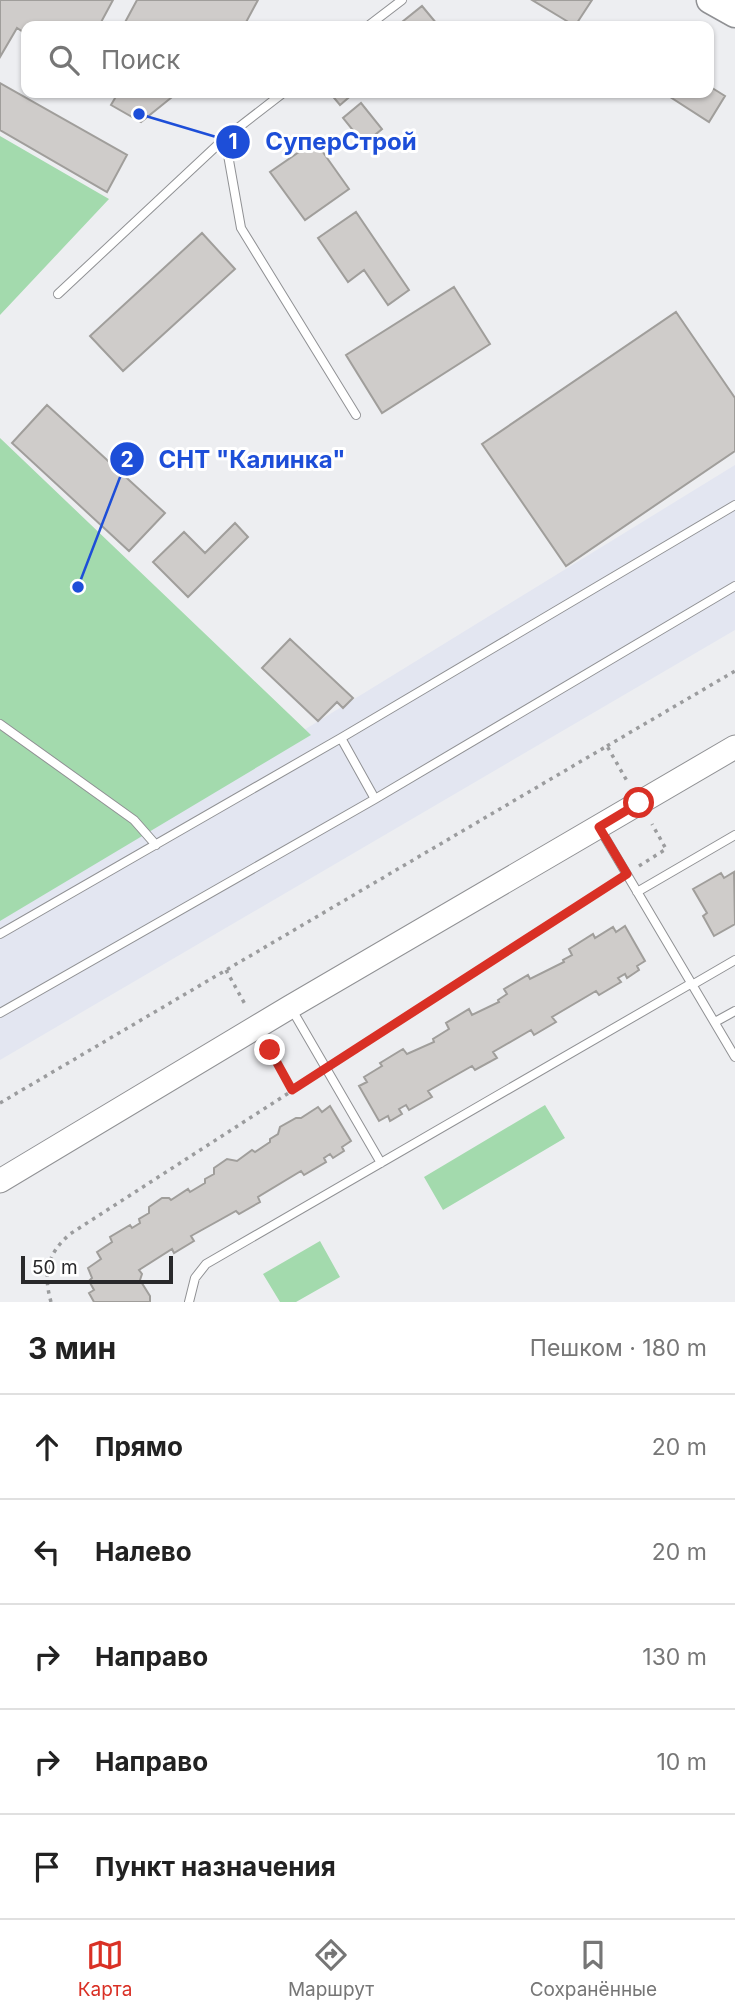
<!DOCTYPE html>
<html lang="ru">
<meta charset="utf-8">
<style>
:root{--surface:#fff;--page:#f6f6f6;--text:#222;--muted:#767676;--line:#e0e0e0;--accent:#d93025}
body{margin:0;font-family:Inter,sans-serif;background:var(--page);color:var(--text)}
.scale{position:absolute;left:21px;bottom:18px;width:152px;box-sizing:border-box;padding-left:7px;border:4px solid #29292b;border-top:0;font-size:19px;line-height:24px;white-space:nowrap;color:#29292b;-webkit-text-stroke:5px #fff;paint-order:stroke}
.stop{position:absolute;width:21px;height:21px;margin:-16px;border:5px solid #d93025;border-radius:50%;background:#fff}
.stop.end{background:#d93025;border-color:#fff;box-shadow:0 2px 7px #0008}
.list{margin:0;padding:0;list-style:none}
h2{display:flex;justify-content:space-between;align-items:center;height:91px;margin:0;padding:0 28px;font-size:30px}
h2 small{font-size:23px;font-weight:400;color:var(--muted)}
.list li{display:grid;grid-template-columns:46px 1fr auto;gap:21px;align-items:center;box-sizing:border-box;height:105px;padding:0 28px;border-top:2px solid var(--line)}
.list b{display:block;font-size:26px;white-space:nowrap}
.list em{font-size:23px;font-style:normal;color:var(--muted)}
.icon{flex:none;width:38px;height:38px;fill:none;stroke:currentColor;stroke-width:2;stroke-linecap:round;stroke-linejoin:round}
.map{position:relative;flex:none;width:735px;height:1302px;overflow:hidden}
.search{position:absolute;background:var(--surface);box-shadow:0 2px 5px #0004;left:21px;right:21px;top:21px;height:77px;display:flex;align-items:center;gap:18px;box-sizing:border-box;padding:0 24px;border-radius:14px;color:var(--muted);font-size:26px}
.sheet{height:616px;background:var(--surface)}
nav{display:flex;justify-content:space-around;align-items:center;box-sizing:border-box;height:98px;border-top:2px solid var(--line);background:var(--surface);font-size:19px;color:var(--muted)}
nav a{display:grid;justify-items:center;gap:4px}
nav .on{color:var(--accent)}
.map>svg:first-child{display:block}
.built{fill:#e3e6f1}
.green{fill:#a3daad}
.building{fill:#cfccca;stroke:#a09e9b;stroke-width:2}
.lines{fill:none;stroke-linecap:round;stroke-linejoin:round}
.lane-casing{stroke:#909194;stroke-width:10}
.secondary-casing{stroke:#909194;stroke-width:25}
.primary-casing{stroke:#909194;stroke-width:29}
.path{stroke:#9b9c9e;stroke-width:3.5;stroke-dasharray:3.5 5;stroke-linecap:butt}
.lane{stroke:#fff;stroke-width:8}
.secondary{stroke:#fff;stroke-width:23}
.primary{stroke:#fff;stroke-width:26}
.route{stroke:#d93025;stroke-width:9}
.leader{fill:none;stroke:#1d4ed8;stroke-width:2.5}
.callout-dot{fill:#1d4ed8;stroke:#fff;stroke-width:2.5}
.mark-label{font-size:21px;text-anchor:middle;font-weight:bold;fill:#fff}
.callout-label{font-size:24px;text-anchor:middle;font-weight:bold;fill:#1d4ed8;stroke:#fff;stroke-width:6;stroke-linejoin:round;paint-order:stroke}
</style>
<div class="map">
<svg width="735" height="1302" viewBox="0 0 735 1302">
<rect width="100%" height="100%" fill="#edeef1"/>
<path class="built" d="M 735,465 L 735,630 L 0,1060 L 0,917 Z"/>
<path class="green" d="M 0,136 L 109,199 L 0,315 Z
M 0,438 L 311,735 L 0,921 Z
M 545,1105 L 565,1138 L 443,1210 L 424,1177 Z
M 320,1241 L 340,1277 L 296,1302 L 280,1302 L 263,1274 Z"/>
<path class="building" d="M 0,0 L 113,0 L 99,26 L 26,26 L 26,34 L 17,28 L 0,57 Z
M 137,0 L 258,0 L 244,26 L 123,26 Z
M 532,0 L 592,0 L 575,26 Z
M 422,6 L 437,24 L 435,26 L 397,26 Z
M 0,83 L 127,155 L 107,192 L 0,130 Z
M 709,86 L 725,96 L 709,122 L 664,93 L 709,93 Z
M 118,93 L 177,93 L 141,122 L 111,105 Z
M 330,93 L 354,93 L 340,105 Z
M 361,103 L 382,129 L 364,144 L 343,118 Z
M 315,141 L 349,189 L 305,220 L 270,172 Z
M 356,212 L 409,290 L 388,305 L 364,270 L 348,282 L 318,238 Z
M 202,233 L 235,269 L 123,371 L 90,336 Z
M 454,287 L 490,344 L 382,413 L 346,355 Z
M 676,312 L 735,398 L 735,451 L 566,566 L 482,444 Z
M 47,405 L 165,513 L 129,551 L 12,443 Z
M 235,523 L 248,537 L 188,597 L 153,562 L 184,532 L 205,553 Z
M 290,639 L 353,698 L 343,708 L 337,702 L 318,721 L 262,668 Z
M 734,872 L 735,924 L 714,936 L 703,916 L 707,913 L 693,889 L 721,873 L 724,878 Z
M 625,926 L 645,961 L 637,966 L 639,970 L 627,978 L 625,974 L 618,978 L 621,982 L 599,995 L 596,991 L 552,1017 L 556,1022 L 534,1035 L 531,1030 L 493,1052 L 497,1058 L 475,1070 L 472,1066 L 428,1091 L 432,1097 L 409,1110 L 406,1105 L 399,1109 L 402,1114 L 390,1121 L 388,1116 L 379,1121 L 359,1086 L 367,1082 L 364,1077 L 382,1066 L 380,1063 L 403,1049 L 407,1054 L 434,1042 L 433,1039 L 449,1029 L 446,1023 L 469,1009 L 472,1015 L 499,1002 L 498,1000 L 507,994 L 504,989 L 528,975 L 530,979 L 564,962 L 563,960 L 572,955 L 569,949 L 593,934 L 595,938 L 613,927 L 616,932 Z
M 330,1106 L 351,1141 L 342,1147 L 344,1151 L 333,1158 L 330,1154 L 324,1158 L 326,1162 L 304,1175 L 301,1171 L 258,1197 L 260,1202 L 239,1214 L 236,1211 L 191,1236 L 194,1241 L 174,1253 L 172,1249 L 139,1270 L 142,1274 L 140,1280 L 150,1296 L 150,1302 L 94,1302 L 89,1293 L 94,1290 L 89,1281 L 92,1278 L 88,1268 L 101,1259 L 97,1252 L 112,1242 L 110,1237 L 130,1225 L 132,1228 L 140,1223 L 139,1219 L 149,1213 L 149,1207 L 162,1198 L 169,1198 L 171,1200 L 188,1189 L 190,1192 L 205,1183 L 205,1179 L 214,1174 L 214,1168 L 227,1159 L 237,1161 L 252,1150 L 255,1152 L 270,1142 L 270,1139 L 278,1134 L 280,1127 L 296,1118 L 301,1118 L 318,1107 L 322,1112 Z"/>
<g class="lines">
<g class="lane-casing">
<path id="lane" d="M 368,26 L 402,0
M 225,138 L 241,228 L 356,415
M 58,294 L 225,138 L 283,93
M 0,724 L 134,820 L 156,845
M 341,738 L 375,799
M 600,829 L 735,1057
M 637,892 L 735,835
M 0,934 L 341,738 L 735,505
M 692,985 L 735,960
M 291,1008 L 381,1163
M 0,1013 L 375,799 L 735,586
M 715,1022 L 735,1011
M 189,1302 L 195,1278 L 206,1264 L 692,983"/>
</g>
<g class="secondary-casing">
<path id="secondary" d="M 0,1181 L 290,1007 L 735,747"/>
</g>
<g class="primary-casing">
<path id="primary" d="M 710,0 L 735,14"/>
</g>
<path class="path" d="M 607,746 L 735,671
M 639,866 L 666,849 L 652,824
M 226,970 L 246,1006
M 270,1050 L 292,1090
M 336,1062 L 615,882
M 0,1103 L 607,746 L 627,781
M 51,1302 C 43,1273 47,1254 70,1234 L 315,1076"/>
<use href="#lane" class="lane"/>
<use href="#secondary" class="secondary"/>
<use href="#primary" class="primary"/>
</g>
<g class="lines">
<path class="route" d="M 270,1050 L 292,1090 L 627,874 L 599,827 L 639,803"/>
</g>
<path class="leader" d="M139 114L233 142M78 587L127 459"/>
<g class="callout-dot">
<circle cx="139" cy="114" r="7"/>
<circle cx="78" cy="587" r="7"/>
<circle cx="233" cy="142" r="18"/>
<circle cx="127" cy="459" r="18"/>
</g>
<g class="mark-label">
<text x="233" y="149">1</text>
<text x="127" y="467">2</text>
</g>
<g class="callout-label">
<text x="341" y="150">СуперСтрой</text>
<text x="252" y="468">СНТ "Калинка"</text>
</g>
</svg>
<div class="scale">50 m</div>
<div class="stop" style="left:639px;top:803px"></div>
<div class="stop end" style="left:270px;top:1050px"></div>
<div class="search"><svg class="icon" aria-label="search" viewBox="0 0 24 24"><circle cx="10" cy="10" r="6"/><path d="M15 15l6 6"/></svg>Поиск</div>
</div>
<section class="sheet">
<h2>3 мин<small>Пешком · 180 m</small></h2>
<ul class="list">
<li><svg class="icon" aria-label="ahead" viewBox="0 0 24 24"><path d="M12 20V5M6 11l6-6 6 6"/></svg><div><b>Прямо</b></div><em>20 m</em></li>
<li><svg class="icon" aria-label="left" viewBox="0 0 24 24"><path d="M17 20v-9H6M10 6l-5 5 5 5"/></svg><div><b>Налево</b></div><em>20 m</em></li>
<li><svg class="icon" aria-label="right" viewBox="0 0 24 24"><path d="M7 20v-9h11M14 6l5 5-5 5"/></svg><div><b>Направо</b></div><em>130 m</em></li>
<li><svg class="icon" aria-label="right" viewBox="0 0 24 24"><path d="M7 20v-9h11M14 6l5 5-5 5"/></svg><div><b>Направо</b></div><em>10 m</em></li>
<li><svg class="icon" aria-label="arrive" viewBox="0 0 24 24"><path d="M6 21V4h12l-3 4 3 4H6"/></svg><div><b>Пункт назначения</b></div></li>
</ul>
</section>
<nav>
<a class="on"><svg class="icon" aria-label="map" viewBox="0 0 24 24"><path d="M3 6l6-2 6 2 6-2v14l-6 2-6-2-6 2zM9 4v14M15 6v14"/></svg>Карта</a>
<a><svg class="icon" aria-label="directions" viewBox="0 0 24 24"><path d="M12 3l9 9-9 9-9-9zM9 14v-3h6M13 9l2 2-2 2"/></svg>Маршрут</a>
<a><svg class="icon" aria-label="saved" viewBox="0 0 24 24"><path d="M7 4h10v16l-5-4-5 4z"/></svg>Сохранённые</a>
</nav>
